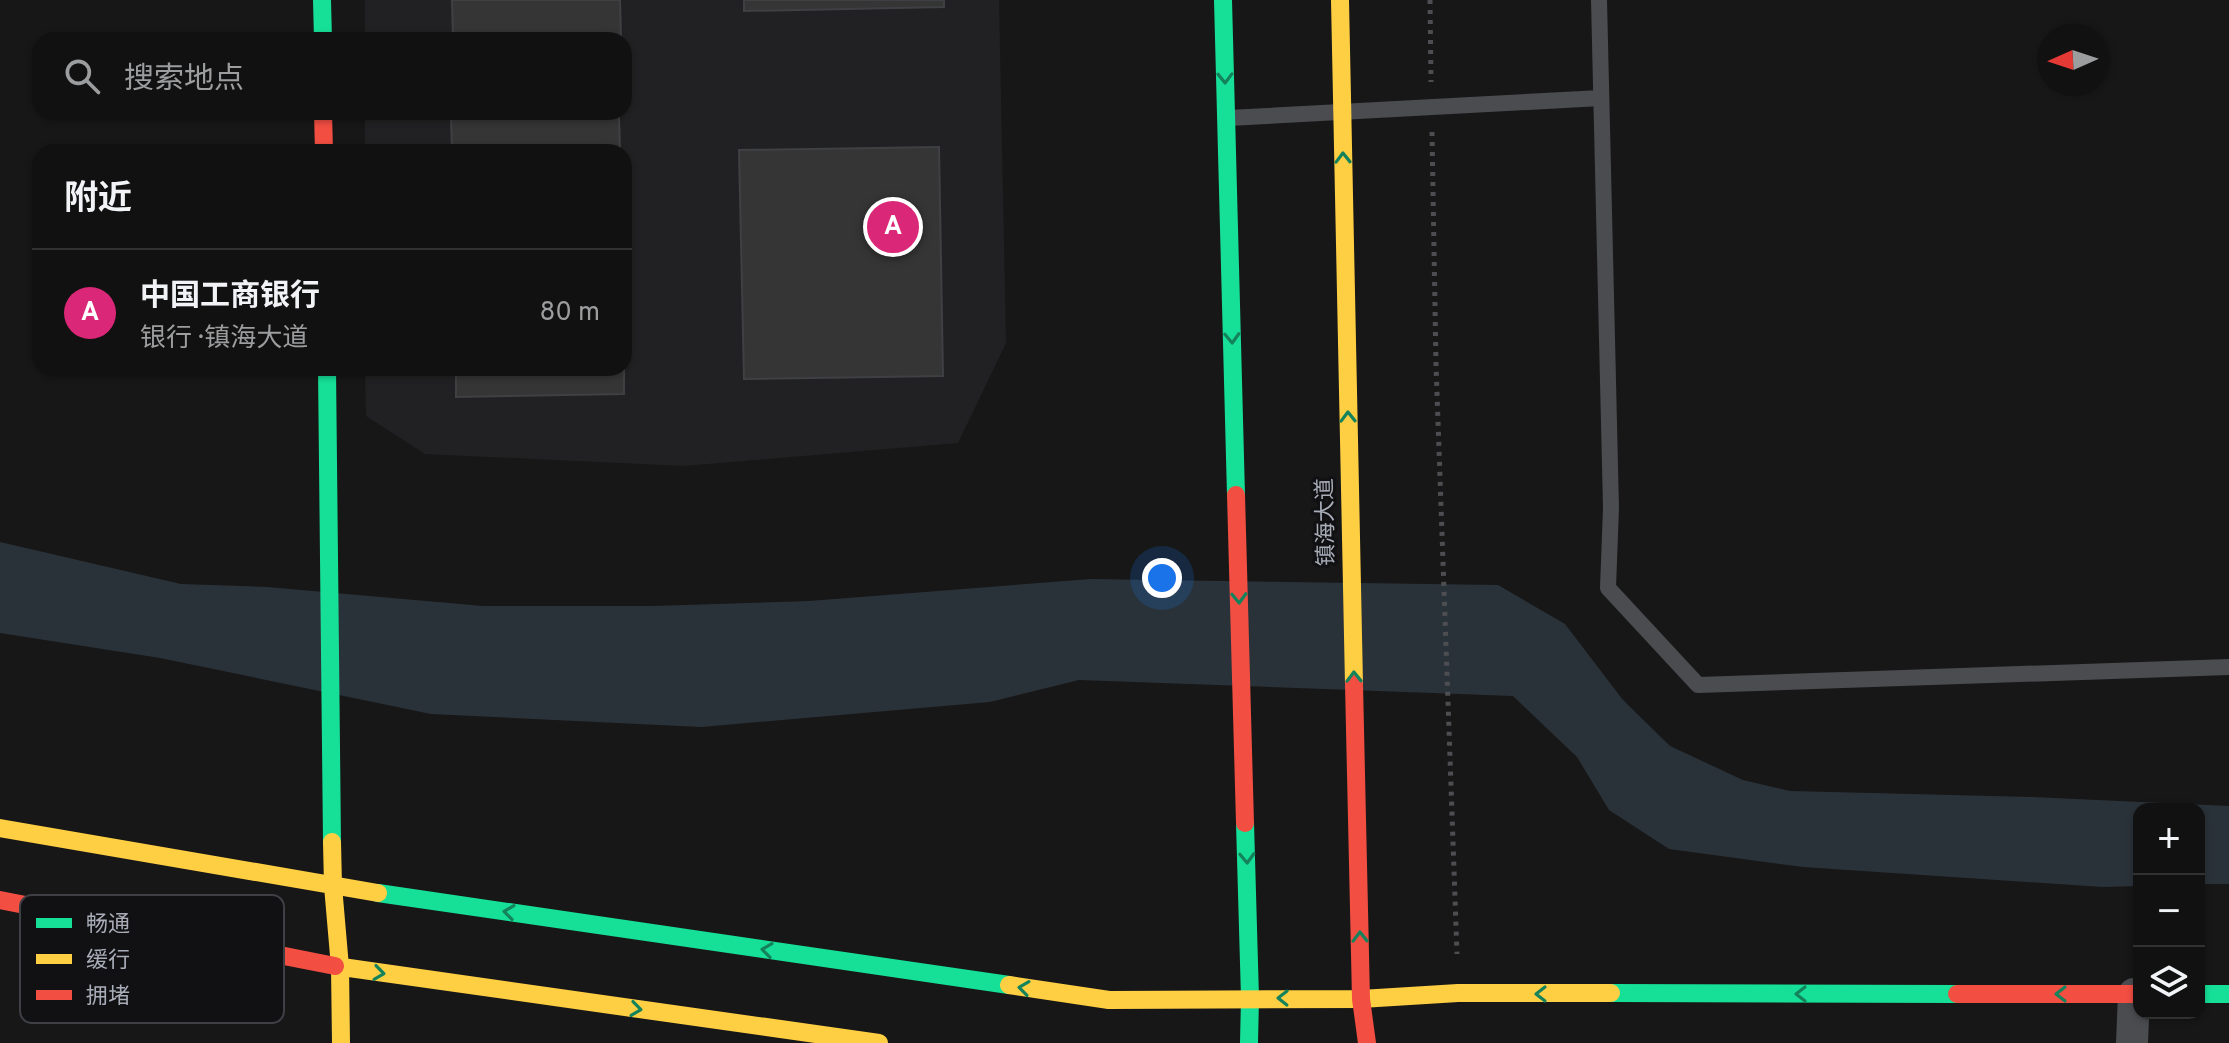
<!DOCTYPE html>
<html lang="zh">
<meta charset="utf-8">
<style>
:root{--surface:#111;--page:#1e1f1f;--text:#f1f3f6;--muted:#9c9d9f;--line:#303131;--accent:#db2777}
body{margin:0;font-family:Overpass,"Noto Sans SC",sans-serif;background:var(--page);color:var(--text)}
.controls{position:absolute;right:24px;bottom:24px;display:grid;overflow:hidden;border-radius:16px;box-shadow:0 2px 6px #0004}
.controls button{width:72px;height:72px;display:grid;place-items:center;padding:0;border:0;border-bottom:2px solid var(--line);background:var(--surface);color:var(--text);font:40px sans-serif}
.compass{position:absolute;left:2037px;top:24px;width:72px;height:72px;border-radius:50%;background:var(--surface);box-shadow:0 2px 6px #0004;rotate:267deg}
.you{position:absolute;left:1162px;top:578px;width:28px;height:28px;margin:-20px;border:6px solid #fff;border-radius:50%;background:#1a73e8;box-shadow:0 0 0 12px #1a73e833}
.badge{display:grid;place-items:center;width:52px;height:52px;border-radius:50%;background:var(--accent);color:#fff;font-size:26px;font-weight:700}
.pin{position:absolute;translate:-50% -50%;border:4px solid #fff;box-shadow:0 2px 8px #0006}
.list{margin:0;padding:0;list-style:none}
h2{display:flex;justify-content:space-between;align-items:center;height:104px;margin:0;padding:0 32px;font-size:34px}
h2 small{font-size:26px;font-weight:400;color:var(--muted)}
.list li{display:grid;grid-template-columns:52px 1fr auto;gap:24px;align-items:center;box-sizing:border-box;height:128px;padding:0 32px;border-top:2px solid var(--line)}
.list b{display:block;font-size:30px;white-space:nowrap}
.list p{margin:0;font-size:26px;white-space:nowrap;color:var(--muted)}
.list em{font-size:26px;font-style:normal;color:var(--muted)}
.icon{flex:none;width:44px;height:44px;fill:none;stroke:currentColor;stroke-width:2;stroke-linecap:round;stroke-linejoin:round}
.map{position:relative;flex:none;width:2229px;height:1043px;overflow:hidden}
.search{position:absolute;background:var(--surface);box-shadow:0 2px 6px #0004;left:32px;top:32px;width:600px;height:88px;display:flex;align-items:center;gap:20px;box-sizing:border-box;padding:0 28px;border-radius:24px;color:var(--muted);font-size:30px}
.panel{position:absolute;background:var(--surface);box-shadow:0 2px 6px #0004;left:32px;top:144px;width:600px;height:232px;border-radius:24px}
.map>svg:first-child{display:block}
.built{fill:#212123}
.water{fill:#2a3239}
.building{fill:#353536;stroke:#3f4043;stroke-width:2}
.lines{fill:none;stroke-linecap:round;stroke-linejoin:round}
.path{stroke:#4d4e52;stroke-width:5;stroke-dasharray:4 6;stroke-linecap:butt}
.lane{stroke:#4b4c50;stroke-width:16}
.street{stroke:#4b4c50;stroke-width:32}
.fast{stroke:#16e098;stroke-width:18}
.slow{stroke:#ffcf43;stroke-width:18}
.jam{stroke:#f24e42;stroke-width:18}
.oneway{stroke:#14835c}
.labels{text-anchor:middle;dominant-baseline:central;stroke-width:6;stroke-linejoin:round;paint-order:stroke}
.street-label{font-size:22px;fill:#a8adb8;stroke:#111113}
.key{fill:#111113;stroke:#3e4045;stroke-width:2}
.key-label{font-size:22px;fill:#a8adb8}
</style>
<div class="map">
<svg width="2229" height="1043" viewBox="0 0 2229 1043">
<rect width="100%" height="100%" fill="#171717"/>
<path class="built" d="M 365,0 L 999,0 L 1006,343 L 958,443 L 684,466 L 425,454 L 366,416 L 365,368 L 624,368 L 624,152 L 365,152 L 365,112 L 624,112 L 624,40 L 365,40 Z"/>
<path class="water" d="M 0,542 L 181,584 L 267,587 L 483,606 L 653,606 L 809,601 L 1091,579 L 1498,585 L 1565,624 L 1623,700 L 1670,746 L 1743,780 L 1790,791 L 2032,797 L 2229,806 L 2229,884 L 2199,884 L 2199,809 L 2139,809 L 2139,886 L 2103,887 L 1803,867 L 1669,849 L 1609,810 L 1577,757 L 1513,696 L 1079,680 L 990,702 L 701,727 L 431,714 L 160,658 L 0,633 Z"/>
<path class="building" d="M 452,0 L 620,0 L 621,40 L 453,40 Z
M 744,0 L 944,0 L 944,7 L 744,11 Z
M 619,116 L 620,152 L 452,152 L 451,118 Z
M 939,147 L 943,376 L 744,379 L 739,150 Z
M 456,368 L 624,368 L 624,394 L 456,397 Z"/>
<g class="lines">
<path class="path" d="M 1430,0 L 1431,82
M 1432,132 L 1436,365 L 1457,954"/>
<path class="lane" d="M 1599,0 L 1611,508 L 1608,588 L 1698,685 L 2229,667
M 1228,118 L 1601,98"/>
<path class="street" d="M 2132,1043 L 2134,994"/>
<path class="fast" d="M 322,0 L 323,40
M 1223,0 L 1236,495
M 327,368 L 332,842
M 1245,823 L 1250,998 L 1249,1043
M 378,893 L 1009,985
M 1611,993 L 1957,994
M 2199,994 L 2229,994"/>
<path class="slow" d="M 1340,0 L 1354,684
M 0,828 L 378,893
M 332,842 L 333,886 L 340,967 L 341,1043
M 335,966 L 879,1043
M 1009,985 L 1109,1000 L 1361,999 L 1458,993 L 1611,993"/>
<path class="jam" d="M 323,112 L 324,152
M 1236,495 L 1245,823
M 1354,684 L 1361,999 L 1367,1043
M 0,900 L 335,966
M 1957,994 L 2139,994"/>
</g>
<defs><path id="oneway-chevron" d="M-2-3.5L2.5 0L-2 3.5" fill="none" stroke-width="1.6" stroke-linecap="round" stroke-linejoin="round" transform="scale(2)"/></defs>
<g class="oneway">
<use href="#oneway-chevron" transform="translate(1225 78) rotate(89)"/>
<use href="#oneway-chevron" transform="translate(1343 158) rotate(-91)"/>
<use href="#oneway-chevron" transform="translate(1232 338) rotate(88)"/>
<use href="#oneway-chevron" transform="translate(1348 417) rotate(-91)"/>
<use href="#oneway-chevron" transform="translate(1239 598) rotate(88)"/>
<use href="#oneway-chevron" transform="translate(1354 677) rotate(-91)"/>
<use href="#oneway-chevron" transform="translate(1247 858) rotate(88)"/>
<use href="#oneway-chevron" transform="translate(509 912) rotate(-172)"/>
<use href="#oneway-chevron" transform="translate(1360 937) rotate(-91)"/>
<use href="#oneway-chevron" transform="translate(767 950) rotate(-172)"/>
<use href="#oneway-chevron" transform="translate(379 973) rotate(8)"/>
<use href="#oneway-chevron" transform="translate(1024 988) rotate(-172)"/>
<use href="#oneway-chevron" transform="translate(1541 994) rotate(-180)"/>
<use href="#oneway-chevron" transform="translate(1801 994) rotate(-180)"/>
<use href="#oneway-chevron" transform="translate(2061 994) rotate(-180)"/>
<use href="#oneway-chevron" transform="translate(1283 998) rotate(-179)"/>
<use href="#oneway-chevron" transform="translate(636 1009) rotate(8)"/>
</g>
<g class="labels">
<g class="street-label">
<text transform="translate(1327 522) rotate(-91)">镇海大道</text>
</g>
</g>
<rect x="20" y="895" width="264" height="128" rx="12" class="key"/>
<rect x="36" y="918" width="36" height="10" fill="#16e098"/>
<rect x="36" y="954" width="36" height="10" fill="#ffcf43"/>
<rect x="36" y="990" width="36" height="10" fill="#f24e42"/>
<g class="key-label">
<text x="86" y="931">畅通</text>
<text x="86" y="967">缓行</text>
<text x="86" y="1003">拥堵</text>
</g>
</svg>
<div class="controls">
<button>+</button>
<button>−</button>
<button><svg class="icon" aria-label="layers" viewBox="0 0 24 24"><path d="M12 4l9 5-9 5-9-5zM3 14l9 5 9-5"/></svg></button>
</div>
<svg class="compass" viewBox="-18 -18 36 36"><path d="M0-13l5 13h-10z" fill="#e53935"/><path d="M0 13l5-13h-10z" fill="#9c9d9f"/></svg>
<div class="you"></div>
<div class="pin badge" style="left:893px;top:227px">A</div>
<div class="search"><svg class="icon" aria-label="search" viewBox="0 0 24 24"><circle cx="10" cy="10" r="6"/><path d="M15 15l6 6"/></svg>搜索地点</div>
<section class="panel">
<h2>附近<small></small></h2>
<ul class="list">
<li><span class="badge">A</span><div><b>中国工商银行</b><p>银行 · 镇海大道</p></div><em>80 m</em></li>
</ul>
</section>
</div>
